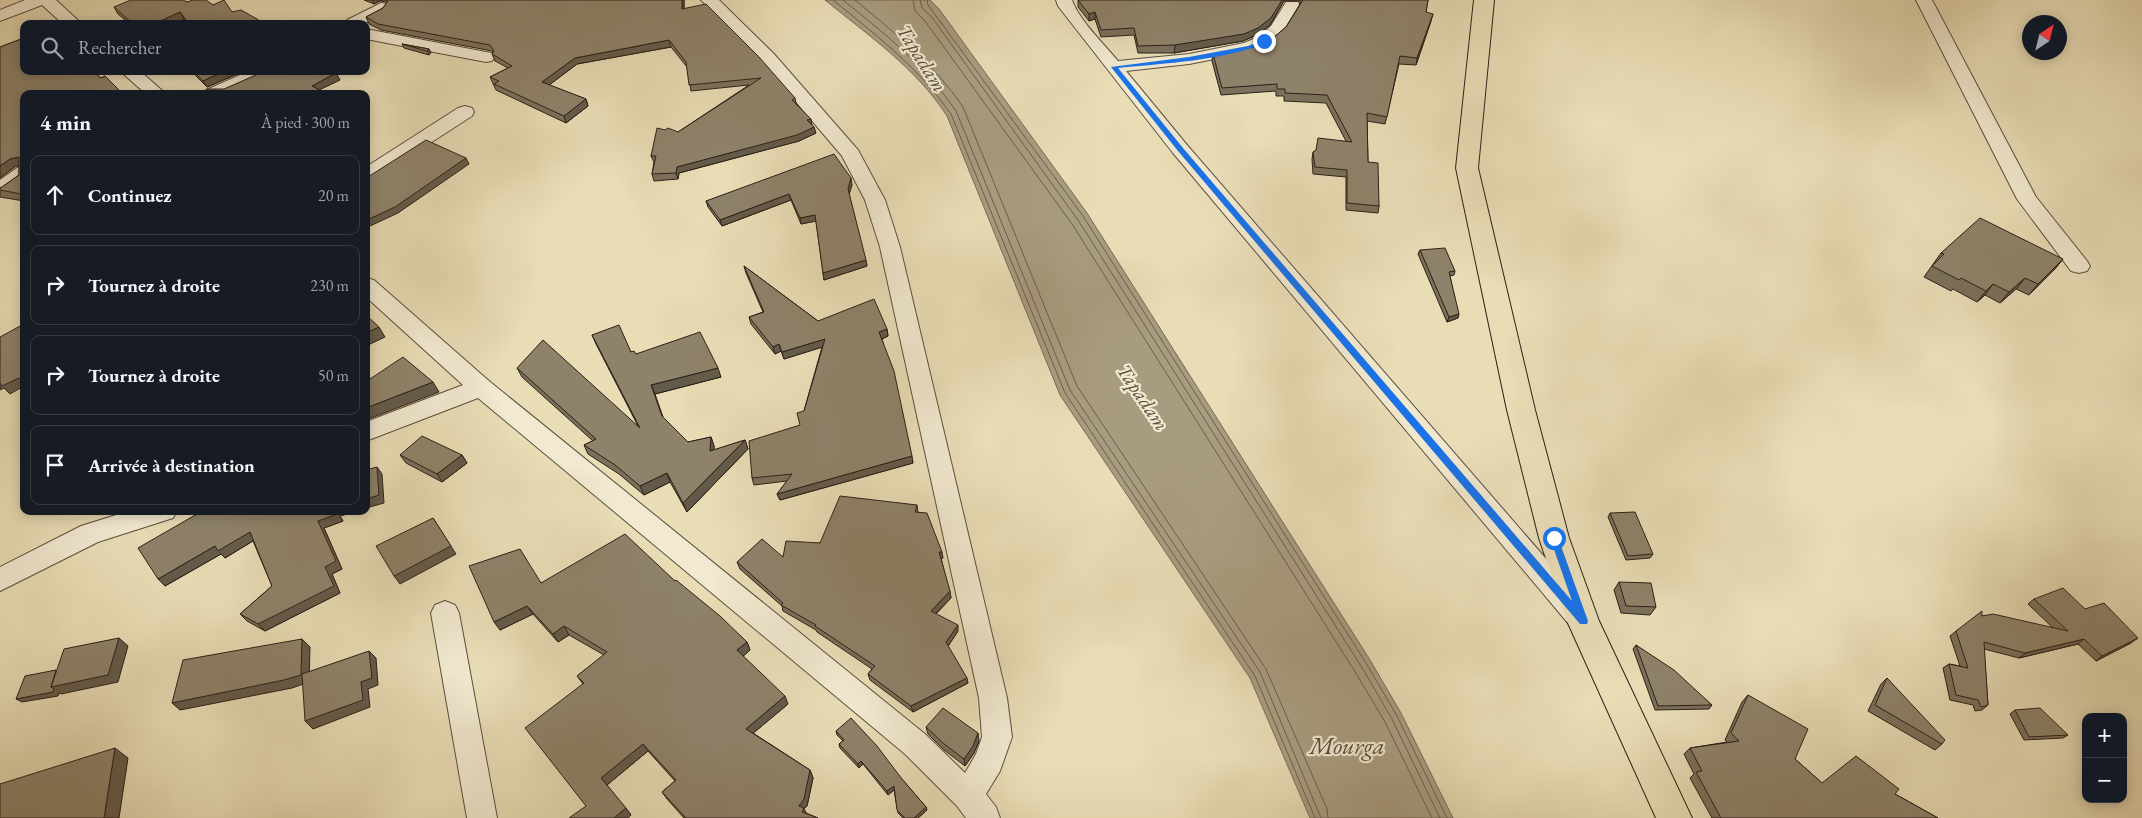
<!DOCTYPE html>
<html lang="fr">
<meta charset="utf-8">
<style>
:root{--surface:#171b24;--page:#20242c;--text:#f1f3f6;--muted:#9ea1a6;--line:#363941}
body{margin:0;font-family:"EB Garamond",serif;background:var(--page);color:var(--text)}
.controls{position:absolute;right:15px;bottom:15px;display:grid;overflow:hidden;border-radius:10px;box-shadow:0 2px 12px #0003}
.controls button{width:45px;height:45px;display:grid;place-items:center;padding:0;border:0;border-bottom:1px solid var(--line);background:var(--surface);color:var(--text);font:25px sans-serif}
.compass{position:absolute;left:2022px;top:15px;width:45px;height:45px;border-radius:50%;background:var(--surface);box-shadow:0 2px 12px #0003;rotate:35deg}
.stop{position:absolute;width:15px;height:15px;margin:-11px;border:4px solid #1a73e8;border-radius:50%;background:#fff}
.stop.end{background:#1a73e8;border-color:#fff;box-shadow:0 1px 5px #0008}
.list{margin:0;padding:0;list-style:none}
h2{display:flex;justify-content:space-between;align-items:center;height:65px;margin:0;padding:0 20px;font-size:21px}
h2 small{font-size:16px;font-weight:400;color:var(--muted)}
.list li{display:grid;grid-template-columns:32px 1fr auto;gap:15px;align-items:center;box-sizing:border-box;height:80px;margin:0 10px 10px;padding:0 10px;border:1px solid var(--line);border-radius:10px}
.list b{display:block;font-size:19px;white-space:nowrap}
.list em{font-size:16px;font-style:normal;color:var(--muted)}
.icon{flex:none;width:28px;height:28px;fill:none;stroke:currentColor;stroke-width:2;stroke-linecap:round;stroke-linejoin:round}
.map{position:relative;flex:none;width:2142px;height:818px;overflow:hidden}
.search{position:absolute;background:var(--surface);box-shadow:0 2px 12px #0003;left:20px;top:20px;width:350px;height:55px;display:flex;align-items:center;gap:12px;box-sizing:border-box;padding:0 18px;border-radius:10px;color:var(--muted);font-size:19px}
.panel{position:absolute;background:var(--surface);box-shadow:0 2px 12px #0003;left:20px;top:90px;width:350px;height:425px;border-radius:10px}
.map>svg:first-child{display:block}
.water{fill:#a89c80;stroke:#766a56}
.lines{fill:none;stroke-linecap:round;stroke-linejoin:round}
.shore{stroke:#6a5e4c;stroke-width:1}
.street-casing{stroke:#5a4e3f;stroke-width:2}
.primary-casing{stroke:#2b1f17;stroke-width:2}
.street{fill:#f1e9d0;fill-rule:evenodd}
.primary{fill:#e9ddb6;fill-rule:evenodd}
.wall{fill:#7a705b;stroke:#2b1f17}
.shaded-wall{fill:#635b4a;stroke:#2b1f17}
.building{fill:#8e826a;stroke:#2b1f17}
.route{fill:#1a73e8}
.labels{text-anchor:middle;dominant-baseline:central;stroke-width:4.5;stroke-linejoin:round;paint-order:stroke}
.water-label{font-size:20px;font-style:italic;fill:#574b3c;stroke:#f1e9d0}
.near-water-label{font-size:24px;font-style:italic;fill:#574b3c;stroke:#f1e9d0}
</style>
<div class="map">
<svg width="2142" height="818" viewBox="0 0 2142 818">
<rect width="100%" height="100%" fill="#e9ddb6"/>
<filter id="stains"><feTurbulence type="fractalNoise" baseFrequency=".004" numOctaves="4"/><feColorMatrix values="0 0 0 0 .2 0 0 0 0 .09 0 0 0 0 .02 0 0 0 .5 -.17"/></filter>
<radialGradient id="worn" r=".72"><stop offset=".6" stop-color="#630" stop-opacity="0"/><stop offset="1" stop-color="#630" stop-opacity=".3"/></radialGradient>
<path class="water" d="M 825,0 L 930,0 L 939,9 L 1087,213 L 1370,660 L 1401,713 L 1453,818 L 1310,818 L 1250,678 L 1060,395 L 947,116 C 917,69 868,35 825,0 Z"/>
<g class="lines">
<path class="shore" d="M 833,0 C 876,35 919,68 951,114 L 1065,393 L 1255,676 L 1315,818
M 843,0 C 885,34 926,66 956,111 L 1070,390 L 1260,672 L 1321,818
M 855,0 C 895,33 934,64 963,107 L 1077,386 L 1266,669 L 1327,809 L 1328,818
M 913,0 L 915,11 L 925,21 L 1072,224 L 1354,670 L 1385,722 L 1432,818
M 920,0 L 922,8 L 931,16 L 1078,220 L 1361,666 L 1392,719 L 1440,818
M 927,0 L 928,5 L 1083,216 L 1366,663 L 1397,716 L 1447,818"/>
<g class="street-casing">
<path id="street" d="M 25,0 L 56,0 L 82,24 L 63,24 L 42,5 L 0,21 L 0,10 Z
M 701,0 L 719,0 L 774,54 L 858,150 L 885,200 L 900,247 L 1007,698 L 1012,737 L 1000,771 L 986,794 L 996,807 L 1000,818 L 966,818 L 957,806 L 905,754 L 478,398 L 366,441 L 366,422 L 463,385 L 366,297 L 366,278 L 374,280 L 489,381 L 925,734 L 965,773 L 976,754 L 982,737 L 979,698 L 880,247 L 865,200 L 842,156 L 762,62 Z
M 1056,0 L 1072,0 C 1079,20 1104,44 1118,61 L 1189,54 L 1244,43 L 1258,37 L 1271,26 L 1286,2 L 1298,2 L 1300,6 L 1283,33 L 1270,45 L 1255,51 L 1189,64 L 1126,71 L 1187,145 L 1587,606 L 1591,614 L 1587,622 L 1577,626 L 1567,622 L 1173,153 L 1058,6 Z
M 1916,0 L 1932,0 L 2036,197 L 2087,261 L 2090,266 L 2087,271 L 2079,273 L 2071,271 L 2017,199 Z
M 381,3 L 387,4 L 389,8 C 379,23 361,24 345,24 L 347,20 Z
M 366,29 L 486,52 L 492,53 L 495,57 L 492,61 L 486,62 L 366,39 Z
M 120,71 L 140,71 L 166,94 L 146,94 Z
M 249,71 L 274,71 L 271,75 L 228,94 L 203,94 L 206,90 Z
M 465,106 L 472,108 L 474,112 L 472,116 L 373,180 L 366,182 L 366,167 L 458,108 Z
M 24,166 L 24,181 L 7,193 L 0,195 L 0,180 L 17,168 Z
M 129,511 L 177,511 L 173,518 L 98,542 L 0,591 L 0,567 L 81,526 Z
M 445,601 L 455,605 L 459,613 L 497,818 L 467,818 L 431,613 L 435,605 Z"/>
</g>
<g class="primary-casing">
<path id="primary" d="M 1474,0 L 1494,0 L 1478,168 L 1535,410 L 1569,538 L 1599,621 L 1692,818 L 1656,818 L 1567,621 L 1539,538 L 1507,410 L 1456,168 Z"/>
</g>
<use href="#street" class="street"/>
<use href="#primary" class="primary"/>
</g>
<path class="wall" d="M 364,0 L 684,0 L 684,9 L 795,98 L 796,103 L 812,125 L 816,133 L 799,141 L 679,173 L 678,179 L 654,181 L 652,174 L 654,162 L 651,156 L 665,130 L 678,132 L 749,85 L 691,91 L 687,67 L 671,47 L 577,64 L 549,85 L 586,99 L 588,106 L 566,123 L 496,90 L 490,77 L 508,68 L 495,61 L 492,54 L 493,52 L 492,51 L 381,30 L 369,24 L 366,17 L 383,8 L 387,2 L 380,1 L 374,4 Z
M 1078,0 L 1428,0 L 1426,12 L 1431,21 L 1416,65 L 1399,64 L 1385,124 L 1367,121 L 1368,162 L 1379,206 L 1378,213 L 1346,210 L 1346,177 L 1313,174 L 1312,159 L 1313,152 L 1346,141 L 1326,103 L 1284,101 L 1284,96 L 1276,96 L 1276,91 L 1221,95 L 1212,61 L 1213,54 L 1256,46 L 1272,39 L 1286,27 L 1300,4 L 1300,1 L 1284,1 L 1270,25 L 1257,35 L 1243,41 L 1174,53 L 1138,53 L 1134,35 L 1101,37 L 1095,19 L 1089,21 L 1078,7 Z
M 187,2 L 213,5 L 264,24 L 188,24 L 184,19 L 174,24 L 130,24 L 118,14 L 114,7 Z
M 24,38 L 24,71 L 92,71 L 101,78 L 105,76 L 123,94 L 24,94 L 24,201 L 0,197 L 0,188 L 2,187 L 19,175 L 19,166 L 16,166 L 0,178 L 0,47 Z
M 402,44 L 429,49 L 431,53 L 429,55 L 404,48 Z
M 191,71 L 244,71 L 207,87 Z
M 852,185 L 849,194 L 867,266 L 824,280 L 816,221 L 801,224 L 791,200 L 722,226 L 708,207 L 706,201 Z
M 1420,250 L 1455,271 L 1454,275 L 1450,276 L 1458,318 L 1447,322 L 1418,254 Z
M 1941,253 L 2063,259 L 2054,270 L 2029,295 L 2016,289 L 2000,303 L 1985,295 L 1977,302 L 1953,289 L 1951,291 L 1924,277 Z
M 744,266 L 818,321 L 887,329 L 888,336 L 882,339 L 913,463 L 780,500 L 777,494 L 787,481 L 754,485 L 752,478 L 800,425 L 822,347 L 784,359 L 781,351 L 775,354 L 751,324 L 749,317 L 763,312 L 746,273 Z
M 592,335 L 636,354 L 721,377 L 655,394 L 663,417 L 688,442 L 711,437 L 714,446 L 714,450 L 745,440 L 748,449 L 687,512 L 670,482 L 644,495 L 619,474 L 588,454 L 584,445 L 593,441 L 522,377 L 517,368 L 638,426 L 596,344 Z
M 400,455 L 462,455 L 467,463 L 442,482 L 406,463 Z
M 917,505 L 918,512 L 943,558 L 941,558 L 951,598 L 936,614 L 958,631 L 948,646 L 968,683 L 913,712 L 870,680 L 868,674 L 872,669 L 817,632 L 816,630 L 783,611 L 782,606 L 740,569 L 737,562 L 783,557 Z
M 195,511 L 357,511 L 340,516 L 343,521 L 324,528 L 342,569 L 332,574 L 340,593 L 265,631 L 247,621 L 240,614 L 272,586 L 253,541 L 225,558 L 221,554 L 165,586 L 197,514 Z
M 1610,513 L 1653,554 L 1650,558 L 1626,560 L 1608,517 Z
M 675,581 L 747,642 L 750,650 L 743,656 L 788,704 L 753,733 L 810,770 L 813,778 L 807,806 L 804,809 L 806,813 L 818,818 L 684,818 L 667,799 L 662,792 L 675,781 L 648,751 L 607,785 L 631,815 L 586,806 L 583,684 L 577,676 L 604,655 L 569,635 L 558,642 L 533,614 L 500,630 L 541,583 Z
M 1619,582 L 1656,607 L 1650,615 L 1621,613 L 1614,590 Z
M 2034,599 L 2085,609 L 2131,643 L 2096,661 L 2078,644 L 2019,658 L 1984,649 L 1988,705 L 1982,710 L 1975,711 L 1973,705 L 1950,700 L 1943,668 L 1949,664 L 1960,666 L 1950,636 L 1956,631 L 1982,616 L 2053,628 L 2028,604 Z
M 1636,645 L 1712,705 L 1709,709 L 1655,710 L 1633,649 Z
M 1887,678 L 1942,744 L 1935,750 L 1868,711 L 1881,684 Z
M 1748,695 L 1795,759 L 1822,783 L 1895,794 L 1938,818 L 1712,818 L 1690,778 L 1694,774 L 1684,754 L 1690,748 L 1727,742 L 1725,740 L 1742,702 Z
M 2015,710 L 2068,735 L 2063,738 L 2024,740 L 2010,714 Z
M 926,727 L 979,741 L 974,753 L 965,766 L 944,750 L 928,734 Z
M 836,731 L 902,779 L 926,807 L 927,810 L 918,818 L 903,818 L 898,813 L 894,790 L 888,795 L 863,764 L 859,768 L 840,748 L 839,744 L 843,741 L 837,735 Z"/>
<path class="shaded-wall" d="M 372,0 L 380,0 L 380,1 L 374,4 Z
M 682,0 L 684,0 L 684,15 L 682,9 Z
M 1282,0 L 1285,0 L 1284,1 L 1270,25 L 1257,35 L 1243,41 L 1174,53 L 1175,45 Z
M 180,12 L 184,19 L 174,24 L 154,24 Z
M 1095,12 L 1095,19 L 1089,21 L 1089,14 Z
M 1433,14 L 1431,21 L 1416,65 L 1417,58 Z
M 669,40 L 671,47 L 577,64 L 544,89 L 542,82 L 575,58 Z
M 429,49 L 431,53 L 429,55 L 427,51 Z
M 224,71 L 244,71 L 207,87 L 203,81 Z
M 336,73 L 340,80 L 315,92 L 312,86 Z
M 586,99 L 588,106 L 566,123 L 564,116 Z
M 811,119 L 812,125 L 807,120 Z
M 814,127 L 816,133 L 799,141 L 679,173 L 678,179 L 676,173 L 677,167 Z
M 19,157 L 24,165 L 16,166 L 0,178 L 0,166 L 10,159 Z
M 466,158 L 469,164 L 398,213 L 370,226 L 367,220 Z
M 851,178 L 852,185 L 849,195 L 848,189 Z
M 789,194 L 791,200 L 722,226 L 720,220 Z
M 815,215 L 816,221 L 801,224 L 800,218 Z
M 2063,259 L 2054,270 L 2029,295 L 2038,284 Z
M 866,260 L 867,266 L 824,280 L 823,273 Z
M 2025,278 L 2016,289 L 2000,303 L 2009,292 Z
M 1993,284 L 1985,295 L 1977,302 L 1986,291 Z
M 1459,314 L 1458,318 L 1447,322 L 1449,317 Z
M 379,327 L 385,337 L 366,346 L 366,333 Z
M 887,329 L 888,336 L 881,339 L 879,332 Z
M 825,339 L 826,346 L 784,359 L 782,352 Z
M 779,344 L 781,351 L 775,354 L 773,347 Z
M 718,368 L 721,377 L 655,394 L 651,385 Z
M 19,378 L 24,383 L 24,386 L 10,394 L 4,388 L 0,390 L 0,383 Z
M 433,382 L 439,392 L 366,420 L 366,408 Z
M 711,437 L 714,446 L 713,460 L 710,451 Z
M 745,440 L 748,449 L 687,512 L 683,503 Z
M 462,455 L 467,463 L 442,482 L 437,474 Z
M 912,456 L 913,463 L 780,500 L 777,494 Z
M 377,467 L 382,474 L 384,503 L 366,508 L 366,499 Z
M 667,473 L 670,482 L 644,495 L 640,486 Z
M 335,511 L 357,511 L 340,516 L 343,521 L 324,528 L 342,569 L 332,574 L 340,593 L 265,631 L 258,624 L 325,567 L 318,521 Z
M 433,518 L 456,554 L 400,584 L 394,576 Z
M 250,532 L 256,539 L 225,558 L 221,554 L 165,586 L 158,579 L 215,546 Z
M 939,552 L 942,552 L 943,558 L 940,559 Z
M 950,591 L 951,598 L 932,617 L 931,611 Z
M 527,606 L 533,614 L 500,630 L 494,622 Z
M 958,625 L 958,631 L 947,648 L 946,642 Z
M 564,626 L 569,635 L 558,642 L 553,634 Z
M 119,638 L 128,646 L 118,682 L 61,694 L 59,693 L 58,696 L 22,702 L 16,699 L 51,687 Z
M 2138,638 L 2131,643 L 2096,661 L 2102,656 Z
M 302,639 L 310,647 L 309,682 L 292,688 L 180,710 L 172,703 Z
M 2084,639 L 2078,644 L 2019,658 L 2025,653 Z
M 747,642 L 750,650 L 741,658 L 737,650 Z
M 369,651 L 376,658 L 378,685 L 368,689 L 370,707 L 313,729 L 305,721 L 361,682 Z
M 967,678 L 968,683 L 913,712 L 911,706 Z
M 785,696 L 788,704 L 750,736 L 746,729 Z
M 978,733 L 979,741 L 974,753 L 965,766 L 964,759 Z
M 643,744 L 648,751 L 607,785 L 601,778 Z
M 115,748 L 128,758 L 119,818 L 104,818 Z
M 861,761 L 863,764 L 859,768 L 858,764 Z
M 810,770 L 813,778 L 807,806 L 804,809 L 807,815 L 802,813 L 799,806 Z
M 894,786 L 895,789 L 888,795 L 887,791 Z
M 926,807 L 927,810 L 918,818 L 914,818 Z
M 626,808 L 631,815 L 628,818 L 614,818 Z"/>
<path class="building" d="M 131,0 L 183,0 L 187,2 L 193,0 L 206,0 L 213,5 L 224,0 L 232,12 L 241,10 L 257,19 L 264,24 L 189,24 L 180,12 L 154,24 L 133,24 L 114,7 Z
M 387,0 L 682,0 L 682,9 L 706,4 L 759,57 L 795,98 L 792,100 L 811,119 L 807,120 L 814,127 L 797,135 L 677,167 L 676,173 L 652,174 L 656,156 L 651,156 L 657,128 L 665,130 L 668,128 L 678,132 L 761,78 L 689,85 L 686,62 L 669,40 L 575,58 L 542,82 L 586,99 L 564,116 L 494,84 L 499,81 L 490,77 L 512,66 L 492,54 L 494,51 L 490,45 L 378,24 L 366,17 L 383,8 L 388,1 Z
M 1078,0 L 1282,0 L 1271,18 L 1258,28 L 1244,34 L 1175,45 L 1138,46 L 1134,28 L 1101,30 L 1095,12 L 1089,14 Z
M 1303,0 L 1428,0 L 1426,12 L 1433,14 L 1417,58 L 1400,56 L 1387,117 L 1367,113 L 1368,162 L 1378,163 L 1379,206 L 1347,203 L 1347,170 L 1315,167 L 1313,152 L 1316,150 L 1318,138 L 1352,142 L 1327,95 L 1285,93 L 1285,89 L 1277,89 L 1277,84 L 1222,88 L 1213,54 L 1256,46 L 1272,39 L 1286,27 Z
M 24,38 L 24,71 L 92,71 L 101,78 L 105,76 L 123,94 L 24,94 L 24,195 L 16,193 L 0,190 L 0,188 L 2,187 L 19,175 L 19,157 L 10,159 L 0,166 L 0,47 Z
M 402,44 L 429,49 L 427,51 Z
M 193,71 L 224,71 L 203,81 Z
M 265,71 L 334,71 L 336,73 L 312,86 L 327,94 L 200,94 L 208,89 L 224,89 Z
M 426,140 L 466,158 L 395,207 L 367,220 L 366,177 L 371,175 Z
M 834,154 L 851,178 L 848,189 L 866,260 L 823,273 L 815,215 L 800,218 L 789,194 L 720,220 L 706,201 Z
M 1980,218 L 2063,259 L 2038,284 L 2025,278 L 2009,292 L 1993,284 L 1986,291 L 1961,278 L 1959,280 L 1932,266 L 1944,254 L 1941,253 Z
M 1445,248 L 1455,271 L 1449,272 L 1459,314 L 1449,317 L 1420,250 Z
M 744,266 L 818,321 L 874,299 L 887,329 L 879,332 L 894,371 L 912,456 L 777,494 L 792,474 L 752,478 L 749,441 L 800,425 L 797,413 L 804,411 L 825,339 L 782,352 L 779,344 L 773,347 L 749,317 L 764,312 Z
M 366,315 L 379,327 L 366,333 Z
M 24,324 L 24,382 L 19,378 L 2,386 L 0,383 L 0,337 Z
M 619,325 L 631,352 L 634,351 L 636,354 L 700,332 L 718,368 L 651,385 L 662,416 L 688,442 L 711,437 L 710,451 L 745,440 L 683,503 L 667,473 L 640,486 L 615,465 L 584,445 L 596,439 L 517,368 L 543,340 L 640,428 L 592,335 Z
M 403,357 L 433,382 L 366,408 L 366,380 L 367,381 Z
M 422,436 L 462,455 L 437,474 L 400,455 Z
M 377,467 L 379,495 L 366,499 L 366,470 Z
M 840,496 L 917,505 L 915,512 L 927,513 L 942,552 L 939,552 L 950,591 L 931,611 L 958,625 L 946,642 L 967,678 L 911,706 L 868,674 L 875,666 L 815,626 L 816,625 L 781,605 L 783,603 L 737,562 L 762,539 L 783,557 L 786,541 L 820,543 Z
M 195,511 L 335,511 L 337,514 L 318,521 L 336,561 L 325,567 L 334,586 L 258,624 L 240,614 L 272,586 L 250,532 L 218,551 L 215,546 L 158,579 L 138,548 L 197,514 Z
M 1635,512 L 1653,554 L 1628,556 L 1610,513 Z
M 433,518 L 451,546 L 394,576 L 376,546 Z
M 625,534 L 675,581 L 676,580 L 720,616 L 747,642 L 737,650 L 785,696 L 746,729 L 810,770 L 804,799 L 799,806 L 804,808 L 802,812 L 818,818 L 686,818 L 662,792 L 676,780 L 643,744 L 601,778 L 626,808 L 614,818 L 569,818 L 586,806 L 525,728 L 584,683 L 577,676 L 607,652 L 564,626 L 553,634 L 527,606 L 494,622 L 469,566 L 520,549 L 541,583 Z
M 1619,582 L 1651,583 L 1656,607 L 1626,606 Z
M 2063,588 L 2085,609 L 2104,603 L 2138,638 L 2102,656 L 2084,639 L 2025,653 L 1984,642 L 1988,705 L 1981,707 L 1978,700 L 1956,695 L 1949,664 L 1968,668 L 1956,631 L 1982,611 L 1982,616 L 1993,614 L 2068,631 L 2034,599 Z
M 119,638 L 108,675 L 51,687 L 64,649 Z
M 302,639 L 301,675 L 284,680 L 172,703 L 183,660 Z
M 1636,645 L 1674,670 L 1712,705 L 1658,706 Z
M 369,651 L 372,678 L 361,682 L 363,700 L 305,721 L 302,674 Z
M 56,670 L 51,687 L 54,689 L 53,692 L 16,699 L 25,676 Z
M 1887,678 L 1945,740 L 1942,744 L 1875,705 Z
M 1748,695 L 1808,729 L 1795,759 L 1822,783 L 1856,756 L 1899,789 L 1895,794 L 1938,818 L 1721,818 L 1696,772 L 1702,771 L 1690,748 L 1739,741 L 1731,733 Z
M 943,708 L 978,733 L 973,746 L 964,759 L 943,743 L 926,727 Z
M 2040,708 L 2068,735 L 2029,737 L 2015,710 Z
M 851,718 L 877,746 L 902,779 L 926,807 L 914,818 L 905,818 L 897,810 L 894,786 L 887,791 L 861,761 L 858,764 L 839,744 L 844,740 L 836,731 Z
M 115,748 L 104,818 L 0,818 L 0,784 Z"/>
<path class="route" d="M 1264,40 L 1267,43 C 1220,61 1167,63 1118,68 L 1183,148 L 1572,601 L 1550,538 L 1554,534 L 1557,535 L 1588,621 L 1587,624 L 1580,624 L 1178,151 L 1111,67 L 1189,57 L 1248,46 Z"/>
<g class="labels">
<g class="water-label">
<text transform="translate(922 58) rotate(58)">Tapadam</text>
<text transform="translate(1143 397) rotate(56)">Tapadam</text>
</g>
<g class="near-water-label">
<text x="1347" y="745">Mourga</text>
</g>
</g>
<rect width="100%" height="100%" filter="url(#stains)"/>
<rect width="100%" height="100%" fill="url(#worn)"/>
</svg>
<div class="controls">
<button>+</button>
<button>−</button>
</div>
<svg class="compass" viewBox="-18 -18 36 36"><path d="M0-13l5 13h-10z" fill="#e53935"/><path d="M0 13l5-13h-10z" fill="#9ea1a6"/></svg>
<div class="stop" style="left:1554px;top:538px"></div>
<div class="stop end" style="left:1264px;top:41px"></div>
<div class="search"><svg class="icon" aria-label="search" viewBox="0 0 24 24"><circle cx="10" cy="10" r="6"/><path d="M15 15l6 6"/></svg>Rechercher</div>
<section class="panel">
<h2>4 min<small>À pied · 300 m</small></h2>
<ul class="list">
<li><svg class="icon" aria-label="ahead" viewBox="0 0 24 24"><path d="M12 20V5M6 11l6-6 6 6"/></svg><div><b>Continuez</b></div><em>20 m</em></li>
<li><svg class="icon" aria-label="right" viewBox="0 0 24 24"><path d="M7 20v-9h11M14 6l5 5-5 5"/></svg><div><b>Tournez à droite</b></div><em>230 m</em></li>
<li><svg class="icon" aria-label="right" viewBox="0 0 24 24"><path d="M7 20v-9h11M14 6l5 5-5 5"/></svg><div><b>Tournez à droite</b></div><em>50 m</em></li>
<li><svg class="icon" aria-label="arrive" viewBox="0 0 24 24"><path d="M6 21V4h12l-3 4 3 4H6"/></svg><div><b>Arrivée à destination</b></div></li>
</ul>
</section>
</div>
